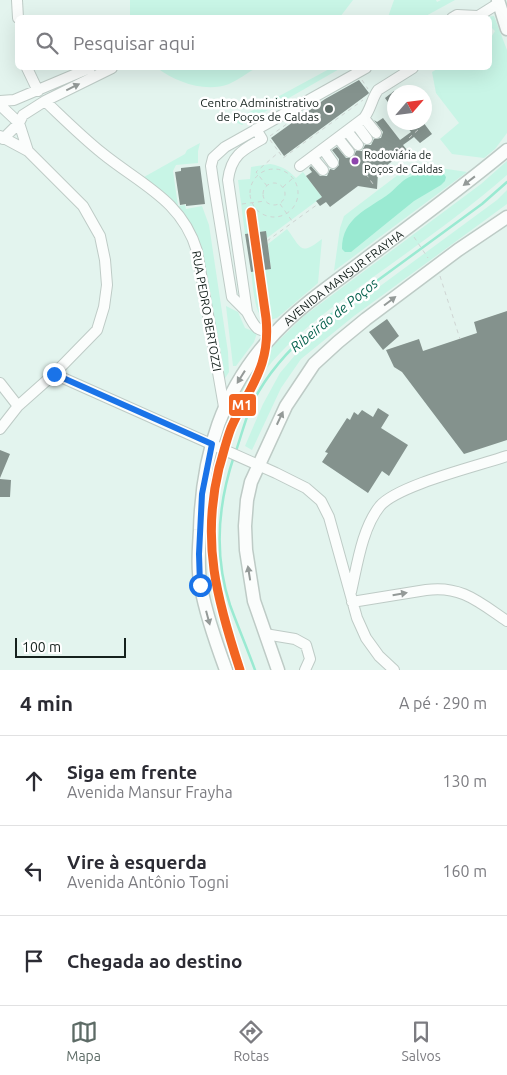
<!DOCTYPE html>
<html lang="pt">
<meta charset="utf-8">
<style>
:root{--surface:#fff;--page:#f7f7f7;--text:#2b2b33;--muted:#7c7c81;--line:#e1e1e2;--accent:#5d6b66}
body{margin:0;font-family:Ubuntu,sans-serif;background:var(--page);color:var(--text)}
.compass{position:absolute;left:387px;top:85px;width:45px;height:45px;border-radius:50%;background:var(--surface);box-shadow:0 5px 20px #0002;rotate:62deg}
.scale{position:absolute;left:15px;bottom:12px;width:111px;box-sizing:border-box;padding-left:5px;border:2px solid #15211d;border-top:0;font-size:14px;line-height:18px;white-space:nowrap;color:#15211d;-webkit-text-stroke:4px #fff;paint-order:stroke}
.stop{position:absolute;width:15px;height:15px;margin:-11px;border:4px solid #1a73e8;border-radius:50%;background:#fff}
.stop.end{background:#1a73e8;border-color:#fff;box-shadow:0 1px 5px #0008}
.list{margin:0;padding:0;list-style:none}
h2{display:flex;justify-content:space-between;align-items:center;height:65px;margin:0;padding:0 20px;font-size:21px}
h2 small{font-size:16px;font-weight:400;color:var(--muted)}
.list li{display:grid;grid-template-columns:32px 1fr auto;gap:15px;align-items:center;box-sizing:border-box;height:90px;padding:0 20px;border-top:1px solid var(--line)}
.list b{display:block;font-size:19px;white-space:nowrap}
.list p{margin:0;font-size:16px;white-space:nowrap;color:var(--muted)}
.list em{font-size:16px;font-style:normal;color:var(--muted)}
.icon{flex:none;width:28px;height:28px;fill:none;stroke:currentColor;stroke-width:2;stroke-linecap:round;stroke-linejoin:round}
.map{position:relative;flex:none;width:507px;height:670px;overflow:hidden}
.search{position:absolute;background:var(--surface);box-shadow:0 5px 20px #0002;left:15px;right:15px;top:15px;height:55px;display:flex;align-items:center;gap:12px;box-sizing:border-box;padding:0 18px;border-radius:8px;color:var(--muted);font-size:19px}
.sheet{height:335px;background:var(--surface)}
nav{display:flex;justify-content:space-around;align-items:center;box-sizing:border-box;height:70px;border-top:1px solid var(--line);background:var(--surface);font-size:14px;color:var(--muted)}
nav a{display:grid;justify-items:center;gap:2px}
nav .on{color:var(--accent)}
.map>svg:first-child{display:block}
.green{fill:#c8f5e6}
.water{fill:#9aead2}
.lines{fill:none;stroke-linecap:round;stroke-linejoin:round}
.stream{stroke:#9aead2;stroke-width:2.5}
.building{fill:#84928d}
.minor-casing{stroke:#becbc6;stroke-width:12}
.major-casing{stroke:#becbc6;stroke-width:15}
.path{stroke:#cfd5d3;stroke-width:1;stroke-dasharray:4 4;stroke-linecap:butt}
.minor{stroke:#fbfdfc;stroke-width:10}
.major{stroke:#fbfdfc;stroke-width:12}
.metro-1-casing{stroke:#fff;stroke-width:12}
.metro-1{stroke:#f26522;stroke-width:9}
.oneway{fill:#949a98}
.route{stroke:#1a73e8;stroke-width:6}
.poi-dot{fill:#5d6b66;stroke:#fff;stroke-width:2}
.bus-dot{fill:#8e44ad;stroke:#fff;stroke-width:2}
.labels{text-anchor:middle;dominant-baseline:central;stroke-width:5;stroke-linejoin:round;paint-order:stroke}
.bus-label{font-size:11px;fill:#15211d;stroke:#fff;text-anchor:start}
.poi-label{font-size:12px;fill:#15211d;stroke:#fff;text-anchor:end}
.street-label{font-size:12px;fill:#15211d;stroke:#fff}
.water-label{font-size:14px;font-style:italic;fill:#09634f;stroke:#fff}
.line-badge{stroke:#fff;stroke-width:2}
.badge-label{font-size:14px;text-anchor:middle;font-weight:bold;fill:#fff}
</style>
<div class="map">
<svg width="507" height="670" viewBox="0 0 507 670">
<rect width="100%" height="100%" fill="#e3f4ee"/>
<path class="green" d="M 130,0 L 353,0 L 340,17 L 130,18 Z
M 394,0 L 436,0 L 437,2 L 441,0 L 455,0 L 424,17 L 388,17 Z
M 494,16 L 507,50 L 507,133 L 495,149 L 484,158 L 452,154 L 440,139 L 459,123 L 436,93 L 432,72 L 439,68 L 490,68 L 490,39 L 495,31 L 490,26 L 490,18 L 488,17 Z
M 157,68 L 256,68 C 247,73 238,80 229,84 C 205,93 176,82 157,68 Z
M 331,68 L 341,68 L 242,125 L 233,121 Z
M 200,143 L 198,151 L 198,163 L 176,165 L 173,171 L 178,206 L 185,205 L 186,209 L 202,206 L 209,225 L 228,352 L 229,372 L 224,380 L 197,246 L 177,206 L 144,177 L 185,154 L 187,150 Z
M 507,161 L 507,175 C 468,209 425,240 383,270 C 342,300 299,329 267,368 C 250,389 240,414 229,438 L 221,436 L 223,428 L 243,388 L 271,348 L 304,316 L 481,184 Z
M 270,164 C 282,166 288,170 296,178 L 303,172 L 322,197 L 267,238 L 265,231 L 245,234 L 238,180 L 250,179 L 251,167 Z
M 420,165 L 467,172 L 334,271 L 340,228 L 344,216 L 403,171 L 409,168 Z
M 507,190 L 507,204 L 354,316 L 301,359 L 281,388 L 252,450 L 245,446 L 263,404 L 280,373 L 301,348 L 332,319 L 368,295 L 497,200 Z
M 287,229 C 302,249 300,256 322,239 L 318,283 L 277,318 C 273,319 269,321 265,319 C 254,316 253,283 251,272 L 271,269 L 268,244 Z
M 226,306 L 238,312 L 245,328 L 257,333 L 254,342 L 236,366 L 233,366 Z"/>
<path class="water" d="M 443,173 L 446,177 L 445,181 L 441,185 L 414,201 L 351,252 L 345,252 L 342,249 C 342,217 369,209 390,193 C 397,187 403,179 412,176 C 421,172 433,173 443,173 Z"/>
<g class="lines">
<path class="stream" d="M 236,451 C 241,436 245,421 251,406 C 266,374 289,350 314,327 L 482,204 L 507,182
M 234,456 C 218,504 214,556 230,605 C 238,627 247,648 255,670"/>
</g>
<path class="building" d="M 359,80 L 369,93 L 368,94 L 284,156 L 271,138 L 325,99 Z
M 394,91 L 394,111 L 385,98 Z
M 383,118 L 400,140 L 411,132 L 403,122 L 423,122 L 432,134 L 420,143 L 414,137 L 403,145 L 407,150 L 378,172 L 377,189 L 358,186 L 330,207 L 326,202 L 320,206 L 316,201 L 322,197 L 306,176 L 312,172 L 309,168 L 311,166 L 320,176 L 327,176 L 330,169 L 334,170 L 339,165 L 339,159 L 332,150 L 337,147 L 346,158 L 353,158 L 356,151 L 362,151 L 365,145 L 371,145 L 374,139 L 381,138 L 383,132 L 374,120 L 377,122 Z
M 200,166 L 205,204 L 186,206 L 186,204 L 180,205 L 175,172 L 181,171 L 181,168 Z
M 266,231 L 271,269 L 251,272 L 245,234 Z
M 507,311 L 507,440 L 464,454 L 402,372 L 394,367 L 386,350 L 419,339 L 423,351 L 477,333 L 474,322 Z
M 387,319 L 399,336 L 383,350 L 369,332 Z
M 378,408 L 389,415 L 381,428 L 408,445 L 389,476 L 382,471 L 368,493 L 322,462 L 328,453 L 325,452 L 347,418 L 350,420 L 354,412 L 358,415 L 362,410 L 373,417 Z
M 0,450 L 10,454 L 0,478 Z
M 0,479 L 11,480 L 10,497 L 0,497 Z"/>
<g class="lines">
<g class="minor-casing">
<path id="minor" d="M 17,0 L 18,18
M 452,18 L 457,15 L 477,16
M 475,18 L 499,3
M 27,68 L 38,91
M 0,101 L 14,100 L 90,68
M 45,101 C 64,119 82,137 102,153 C 140,184 182,200 197,251 L 224,407
M 0,105 L 19,123 L 28,151
M 364,118 L 376,133
M 356,124 L 367,139
M 256,129 L 262,139 C 242,150 231,156 228,180 L 247,312 C 255,328 257,332 275,332
M 347,131 L 358,145
M 0,136 L 28,151 L 83,206 L 100,236 L 105,260 L 107,285 L 104,307 L 97,330 L 54,374 L 18,406 L 0,429
M 338,138 L 349,152
M 3,139 L 19,123 L 23,115 L 45,101 L 112,68
M 323,149 L 333,163
M 312,157 L 323,170
M 300,166 L 364,118 C 371,109 372,98 378,90 L 413,68
M 247,312 L 232,297 L 213,180 L 211,166 L 213,158 L 225,147 L 366,68
M 54,374 L 276,473 L 306,488 L 321,501 L 329,517 L 357,618 L 366,638 L 379,656 L 394,670
M 0,383 L 18,406
M 351,592 C 357,566 362,528 380,506 C 398,485 478,466 507,456
M 352,602 L 426,590 C 461,585 479,602 507,621
M 265,634 L 295,639 L 306,645 L 310,659 L 305,670"/>
</g>
<g class="major-casing">
<g id="major">
<path d="M 498,0 L 507,29"/>
<path id="s1" d="M 226,670 C 216,643 206,615 201,587 C 197,568 199,548 200,530 C 202,454 222,389 275,333 C 300,306 333,284 363,261 C 411,225 460,189 507,150"/>
<path d="M 278,670 L 254,601 L 246,550 L 245,526 L 247,500 L 251,482 L 286,406 L 314,364 L 338,342 L 366,319 L 458,250 L 507,217"/>
</g>
</g>
<path class="path" d="M 362,80 L 368,89
M 270,136 L 291,121
M 409,138 L 419,129
M 270,140 L 279,152
M250 193a24 24 0 1 1 48 0a24 24 0 1 1-48 0Z
M 366,174 L 373,184
M263 194a11 11 0 1 1 22 0a11 11 0 1 1-22 0Z
M 267,186 L 256,172 L 279,152 L 283,158 L 363,100
M 283,187 L 293,178
M 242,204 L 265,201
M 280,204 L 292,221
M 414,237 L 428,258
M 252,239 L 250,234 L 252,233 L 253,239
M 267,241 L 318,204
M 256,264 L 255,270 L 257,270 L 257,264
M 440,276 L 460,339"/>
<use href="#minor" class="minor"/>
<use href="#major" class="major"/>
<g class="metro-1-casing">
<path id="metro-1" d="M 240,670 C 217,600 201,542 219,468 C 223,455 226,441 231,428 C 249,387 271,367 266,318 L 251,212"/>
</g>
<use href="#metro-1" class="metro-1"/>
</g>
<defs><path id="oneway-solid" d="M-6-.8H1V-3.2L6.5 0L1 3.2V.8H-6Z" transform="scale(1.25)"/></defs>
<g class="oneway">
<use href="#oneway-solid" transform="translate(73 87) rotate(-26)"/>
<use href="#oneway-solid" transform="translate(469 181) rotate(142)"/>
<use href="#oneway-solid" transform="translate(390 301) rotate(-37)"/>
<use href="#oneway-solid" transform="translate(241 377) rotate(122)"/>
<use href="#oneway-solid" transform="translate(280 418) rotate(-65)"/>
<use href="#oneway-solid" transform="translate(249 573) rotate(-99)"/>
<use href="#oneway-solid" transform="translate(400 594) rotate(-10)"/>
<use href="#oneway-solid" transform="translate(208 618) rotate(75)"/>
</g>
<g class="lines">
<path class="route" d="M 54,374 L 212,444 L 202,494 L 199,554 L 200,585"/>
</g>
<circle class="poi-dot" cx="329" cy="109" r="5"/>
<circle class="bus-dot" cx="355" cy="161" r="4.5"/>
<g class="labels">
<g class="bus-label">
<text x="364" y="155">Rodoviária de<tspan x="364" dy="14">Poços de Caldas</tspan></text>
</g>
<g class="poi-label">
<text x="319" y="102">Centro Administrativo<tspan x="319" dy="14">de Poços de Caldas</tspan></text>
</g>
<g class="street-label">
<text stroke="none"><textPath href="#s1" startOffset="448">AVENIDA MANSUR FRAYHA</textPath></text>
<text transform="translate(207 311) rotate(80)">RUA PEDRO BERTOZZI</text>
</g>
<g class="water-label">
<text transform="translate(334 315) rotate(-39)">Ribeirão de Poços</text>
</g>
</g>
<rect class="line-badge" x="228" y="393" width="29" height="24" rx="5" fill="#f26522"/>
<g class="badge-label">
<text x="242" y="410">M1</text>
</g>
</svg>
<svg class="compass" viewBox="-18 -18 36 36"><path d="M0-13l5 13h-10z" fill="#e53935"/><path d="M0 13l5-13h-10z" fill="#7c7c81"/></svg>
<div class="scale">100 m</div>
<div class="stop" style="left:200px;top:585px"></div>
<div class="stop end" style="left:54px;top:374px"></div>
<div class="search"><svg class="icon" aria-label="search" viewBox="0 0 24 24"><circle cx="10" cy="10" r="6"/><path d="M15 15l6 6"/></svg>Pesquisar aqui</div>
</div>
<section class="sheet">
<h2>4 min<small>A pé · 290 m</small></h2>
<ul class="list">
<li><svg class="icon" aria-label="ahead" viewBox="0 0 24 24"><path d="M12 20V5M6 11l6-6 6 6"/></svg><div><b>Siga em frente</b><p>Avenida Mansur Frayha</p></div><em>130 m</em></li>
<li><svg class="icon" aria-label="left" viewBox="0 0 24 24"><path d="M17 20v-9H6M10 6l-5 5 5 5"/></svg><div><b>Vire à esquerda</b><p>Avenida Antônio Togni</p></div><em>160 m</em></li>
<li><svg class="icon" aria-label="arrive" viewBox="0 0 24 24"><path d="M6 21V4h12l-3 4 3 4H6"/></svg><div><b>Chegada ao destino</b></div></li>
</ul>
</section>
<nav>
<a class="on"><svg class="icon" aria-label="map" viewBox="0 0 24 24"><path d="M3 6l6-2 6 2 6-2v14l-6 2-6-2-6 2zM9 4v14M15 6v14"/></svg>Mapa</a>
<a><svg class="icon" aria-label="directions" viewBox="0 0 24 24"><path d="M12 3l9 9-9 9-9-9zM9 14v-3h6M13 9l2 2-2 2"/></svg>Rotas</a>
<a><svg class="icon" aria-label="saved" viewBox="0 0 24 24"><path d="M7 4h10v16l-5-4-5 4z"/></svg>Salvos</a>
</nav>
